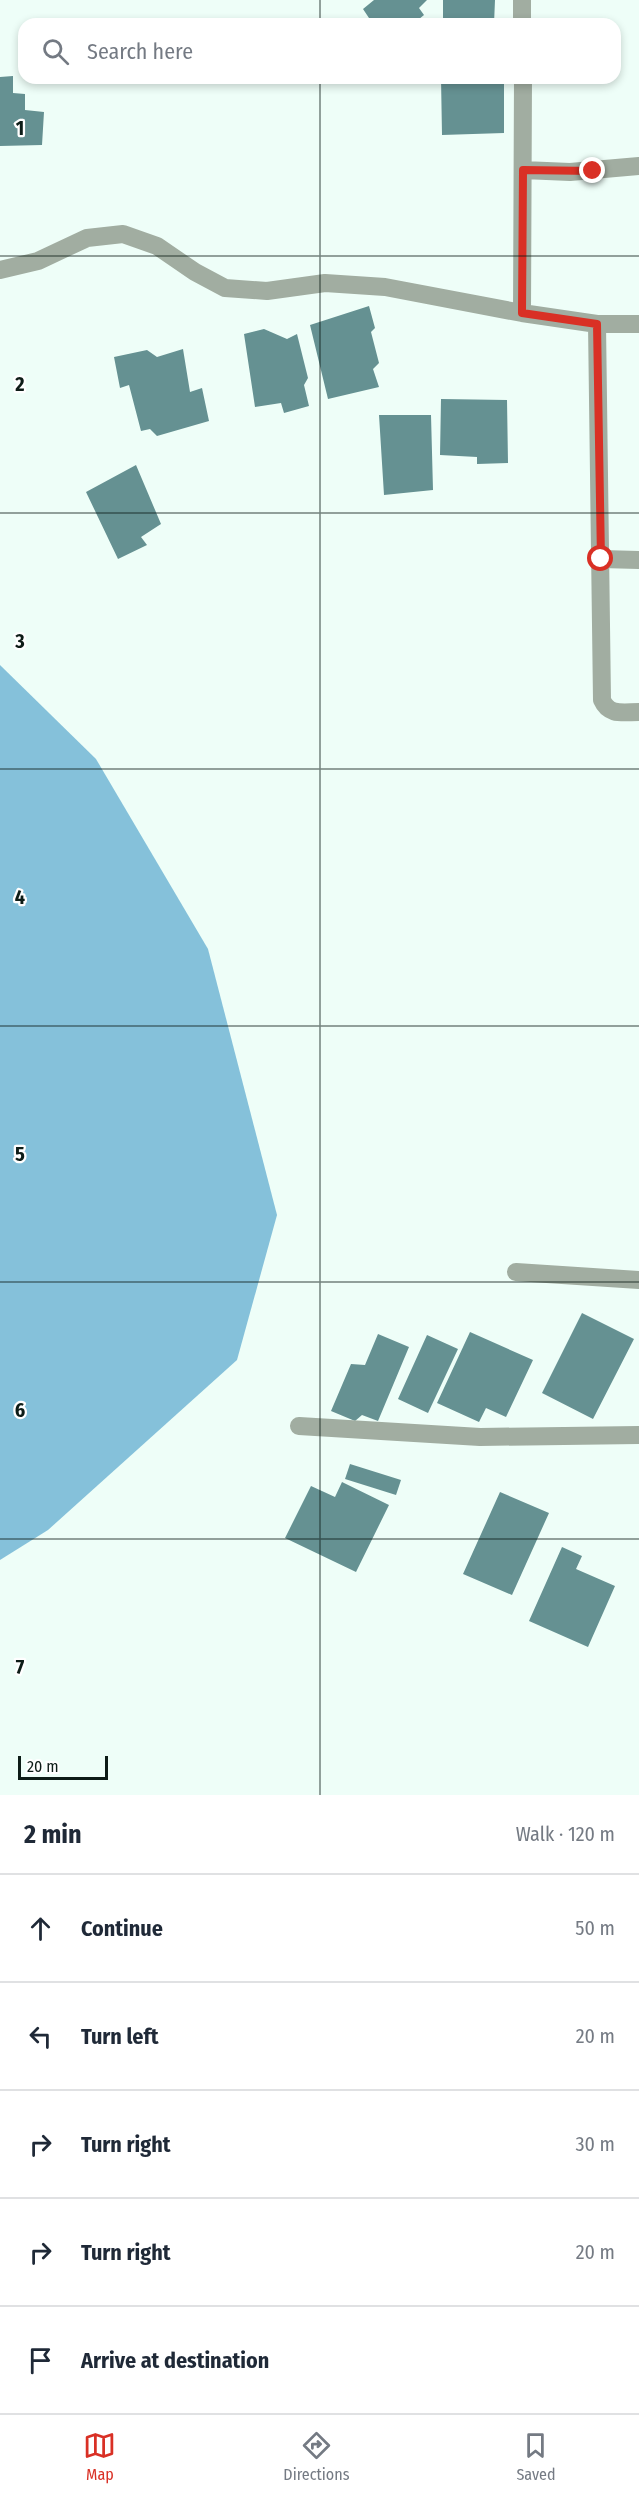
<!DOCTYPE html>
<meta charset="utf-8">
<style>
:root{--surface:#fff;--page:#f2f2f3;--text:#1f2937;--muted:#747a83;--line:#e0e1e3;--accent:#d93025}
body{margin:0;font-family:"Fira Sans Condensed",sans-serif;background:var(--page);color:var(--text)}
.scale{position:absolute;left:18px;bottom:15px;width:90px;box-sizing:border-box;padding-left:6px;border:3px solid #0d1c17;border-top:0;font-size:16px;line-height:21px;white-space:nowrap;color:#0d1c17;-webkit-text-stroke:4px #fff;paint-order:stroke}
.stop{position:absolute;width:18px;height:18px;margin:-14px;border:4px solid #d93025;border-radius:50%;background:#fff}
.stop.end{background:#d93025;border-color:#fff;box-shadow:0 2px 6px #0008}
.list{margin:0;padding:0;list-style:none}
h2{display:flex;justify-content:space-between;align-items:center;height:78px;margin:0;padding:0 24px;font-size:26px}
h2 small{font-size:20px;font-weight:400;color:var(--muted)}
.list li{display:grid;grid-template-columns:39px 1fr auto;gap:18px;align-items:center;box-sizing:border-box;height:108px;padding:0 24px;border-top:2px solid var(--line)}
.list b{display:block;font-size:22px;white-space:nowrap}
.list em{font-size:20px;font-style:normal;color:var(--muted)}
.icon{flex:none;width:33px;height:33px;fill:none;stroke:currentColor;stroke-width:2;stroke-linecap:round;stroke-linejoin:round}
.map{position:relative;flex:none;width:639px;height:1795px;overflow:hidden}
.search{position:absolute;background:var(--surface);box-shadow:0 3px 9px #0003;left:18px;right:18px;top:18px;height:66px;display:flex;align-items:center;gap:15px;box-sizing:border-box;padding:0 21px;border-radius:18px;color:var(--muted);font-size:22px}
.sheet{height:618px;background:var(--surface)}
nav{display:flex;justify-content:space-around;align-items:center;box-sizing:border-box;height:84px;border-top:2px solid var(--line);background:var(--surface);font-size:16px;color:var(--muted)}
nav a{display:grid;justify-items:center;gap:3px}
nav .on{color:var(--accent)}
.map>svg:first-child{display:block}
.water{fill:#85c1da}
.building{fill:#659192}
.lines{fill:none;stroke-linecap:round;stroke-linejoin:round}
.minor{stroke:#a1ada1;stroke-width:18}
.route{stroke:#d93025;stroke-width:8}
.grid{fill:none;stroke:#0d1c17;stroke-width:1.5;stroke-opacity:0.55}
.grid-label{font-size:20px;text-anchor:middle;font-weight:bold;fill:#0d1c17;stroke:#fff;stroke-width:4.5;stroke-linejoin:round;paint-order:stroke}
</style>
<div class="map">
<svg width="639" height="1795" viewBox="0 0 639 1795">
<rect width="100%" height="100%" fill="#eefef8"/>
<path class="water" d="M 0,665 L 96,759 L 208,949 L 277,1215 L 237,1360 L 48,1530 L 0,1560 Z"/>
<path class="building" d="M 374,0 L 427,0 L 419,8 L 424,15 L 413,24 L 382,24 L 378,20 L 373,24 L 363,9 Z
M 443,0 L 495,0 L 494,24 L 443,24 Z
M 13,76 L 13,93 L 25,94 L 25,110 L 44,112 L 42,145 L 0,146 L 0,77 Z
M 441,78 L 504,78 L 504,133 L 442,135 Z
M 369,306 L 375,328 L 371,332 L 379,363 L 373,369 L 379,387 L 328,399 L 310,325 Z
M 264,329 L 287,339 L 297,334 L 308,378 L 304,385 L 309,406 L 284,413 L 281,403 L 255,407 L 244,334 Z
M 183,349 L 190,392 L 202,388 L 209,421 L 157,436 L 150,429 L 141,431 L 129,385 L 120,388 L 114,357 L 147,350 L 157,357 Z
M 441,399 L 507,400 L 508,463 L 477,464 L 477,457 L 440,455 Z
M 379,415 L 431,415 L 433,490 L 384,495 Z
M 136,465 L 161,524 L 141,537 L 147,545 L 118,559 L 86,492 Z
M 582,1313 L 634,1339 L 593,1419 L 542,1393 Z
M 470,1332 L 533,1360 L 506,1417 L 486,1408 L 479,1422 L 437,1403 Z
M 378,1334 L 409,1347 L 378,1421 L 362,1415 L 355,1421 L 331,1411 L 351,1364 L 365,1365 Z
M 427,1335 L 458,1349 L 428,1413 L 398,1399 Z
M 350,1464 L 401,1480 L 396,1495 L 345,1479 Z
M 342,1482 L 389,1505 L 356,1572 L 285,1538 L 311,1486 L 335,1497 Z
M 500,1492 L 549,1513 L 512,1595 L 463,1574 Z
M 562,1547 L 582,1556 L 576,1569 L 615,1586 L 588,1647 L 529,1621 Z"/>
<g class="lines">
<path class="minor" d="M 522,0 L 522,24
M 523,170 L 570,172 L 639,166
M 0,270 L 38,261 L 87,238 L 123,234 L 157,246 L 195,272 L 225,288 L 267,291 L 325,283 L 385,287 L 522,313 L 597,324 L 639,324
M 522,313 L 523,78
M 597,324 L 602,700 C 609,716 623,712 639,712
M 601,559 L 639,560
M 516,1272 L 639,1280
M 299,1426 L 480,1437 L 639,1435"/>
</g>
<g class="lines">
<path class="route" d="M 593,171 L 523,170 L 522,313 L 597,324 L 601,559"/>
</g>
<path class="grid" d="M 320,0 L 320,24M 320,78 L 320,1795M 0,256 L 639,256M 0,513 L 639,513M 0,769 L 639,769M 0,1026 L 639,1026M 0,1282 L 639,1282M 0,1539 L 639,1539"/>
<g class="grid-label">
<text x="20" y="135">1</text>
<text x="20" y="391">2</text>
<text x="20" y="648">3</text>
<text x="20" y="904">4</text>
<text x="20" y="1161">5</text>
<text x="20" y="1417">6</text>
<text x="20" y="1674">7</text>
</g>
</svg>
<div class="scale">20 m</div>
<div class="stop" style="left:601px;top:559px"></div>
<div class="stop end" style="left:593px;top:171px"></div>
<div class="search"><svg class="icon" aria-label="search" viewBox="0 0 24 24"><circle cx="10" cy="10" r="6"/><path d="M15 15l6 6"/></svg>Search here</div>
</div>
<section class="sheet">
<h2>2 min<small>Walk · 120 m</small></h2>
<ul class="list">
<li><svg class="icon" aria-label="ahead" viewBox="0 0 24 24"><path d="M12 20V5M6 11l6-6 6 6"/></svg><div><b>Continue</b></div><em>50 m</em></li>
<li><svg class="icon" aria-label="left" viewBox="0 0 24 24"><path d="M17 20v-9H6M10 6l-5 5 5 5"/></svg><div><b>Turn left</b></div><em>20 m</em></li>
<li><svg class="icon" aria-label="right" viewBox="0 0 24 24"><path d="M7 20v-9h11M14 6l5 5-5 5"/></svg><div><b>Turn right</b></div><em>30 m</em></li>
<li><svg class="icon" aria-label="right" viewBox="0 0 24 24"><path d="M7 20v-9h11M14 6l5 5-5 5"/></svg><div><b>Turn right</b></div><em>20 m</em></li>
<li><svg class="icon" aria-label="arrive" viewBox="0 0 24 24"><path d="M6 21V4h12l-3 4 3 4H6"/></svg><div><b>Arrive at destination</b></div></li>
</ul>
</section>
<nav>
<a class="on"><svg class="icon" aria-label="map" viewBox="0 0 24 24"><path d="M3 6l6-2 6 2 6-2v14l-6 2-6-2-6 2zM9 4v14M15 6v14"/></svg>Map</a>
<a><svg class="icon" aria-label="directions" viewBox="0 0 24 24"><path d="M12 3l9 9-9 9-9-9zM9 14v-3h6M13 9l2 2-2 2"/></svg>Directions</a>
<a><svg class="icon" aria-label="saved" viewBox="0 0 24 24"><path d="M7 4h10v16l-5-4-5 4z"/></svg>Saved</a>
</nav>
